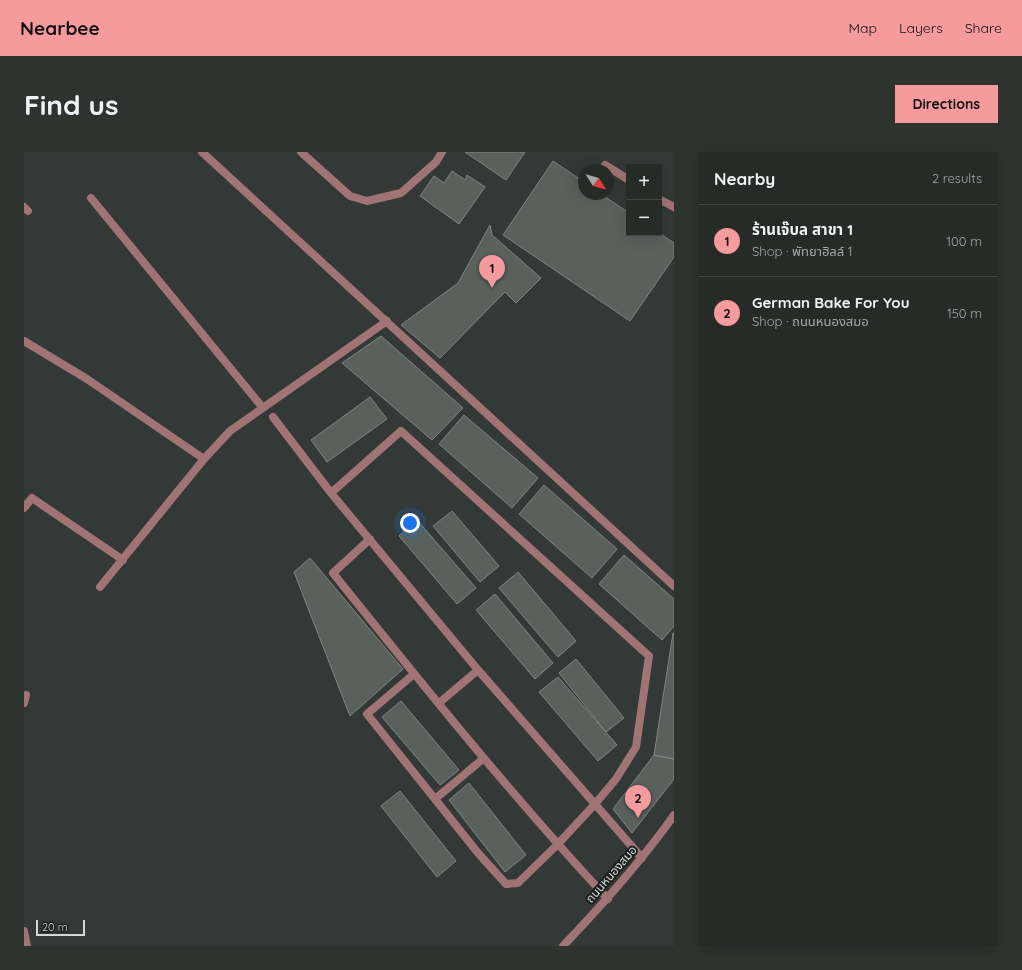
<!DOCTYPE html>
<meta charset="utf-8">
<style>
:root{--surface:#262b28;--page:#2e3330;--text:#f1f3f6;--muted:#a4a7a8;--line:#424745;--accent:#f59b9e}
body{margin:0;font-family:Quicksand,"Noto Sans Thai",sans-serif;background:var(--page);color:var(--text)}
.controls{position:absolute;right:12px;top:12px;display:grid;overflow:hidden;border-radius:0px;box-shadow:0 4px 16px #0002}
.controls button{width:36px;height:36px;display:grid;place-items:center;padding:0;border:0;border-bottom:1px solid var(--line);background:var(--surface);color:var(--text);font:20px sans-serif}
.compass{position:absolute;left:554px;top:12px;width:36px;height:36px;border-radius:50%;background:var(--surface);box-shadow:0 4px 16px #0002;rotate:127deg}
.scale{position:absolute;left:12px;bottom:10px;width:49px;box-sizing:border-box;padding-left:4px;border:2px solid #d3d8d5;border-top:0;font-size:11px;line-height:14px;white-space:nowrap;color:#d3d8d5;-webkit-text-stroke:3px #1c201e;paint-order:stroke}
.you{position:absolute;left:386px;top:371px;width:14px;height:14px;margin:-10px;border:3px solid #fff;border-radius:50%;background:#1a73e8;box-shadow:0 0 0 6px #1a73e833}
.badge{display:grid;place-items:center;width:26px;height:26px;border-radius:50%;background:var(--accent);color:#111;font-size:13px;font-weight:700}
.pin{position:absolute;translate:-50% -33px;filter:drop-shadow(0 1px 2px #0008)}
.pin::after{content:'';position:absolute;top:21px;width:14px;height:12px;background:inherit;clip-path:polygon(0 0,100% 0,50% 100%)}
.list{margin:0;padding:0;list-style:none}
h2{display:flex;justify-content:space-between;align-items:center;height:52px;margin:0;padding:0 16px;font-size:17px}
h2 small{font-size:13px;font-weight:400;color:var(--muted)}
.list li{display:grid;grid-template-columns:26px 1fr auto;gap:12px;align-items:center;box-sizing:border-box;height:72px;padding:0 16px;border-top:1px solid var(--line)}
.list b{display:block;font-size:15px;white-space:nowrap}
.list p{margin:0;font-size:13px;white-space:nowrap;color:var(--muted)}
.list em{font-size:13px;font-style:normal;color:var(--muted)}
.map{position:relative;flex:none;width:650px;height:794px;overflow:hidden;border-radius:0px}
header{display:flex;align-items:center;gap:24px;box-sizing:border-box;height:56px;padding:0 20px;background:var(--accent);color:#111}
header strong{font-size:19px}
nav{display:flex;gap:22px;margin-inline-start:auto;font-size:14px}
.intro{display:flex;align-items:center;justify-content:space-between;box-sizing:border-box;height:96px;padding:0 24px}
h1{margin:0;font-size:28px}
.button{padding:10px 18px;border-radius:0px;background:var(--accent);color:#111;font-size:14px;font-weight:700}
main{display:flex;gap:24px;padding:0 24px}
aside{flex:1;background:var(--surface);border-radius:0px;box-shadow:0 4px 16px #0002}
.map>svg:first-child{display:block}
.building{fill:#59615d;stroke:#7d8682}
.lines{fill:none;stroke-linecap:round;stroke-linejoin:round}
.service{stroke:#a17374;stroke-width:8}
.minor{stroke:#a17374;stroke-width:8}
.tertiary{stroke:#a17374;stroke-width:8}
.labels{text-anchor:middle;dominant-baseline:central;stroke-width:4;stroke-linejoin:round;paint-order:stroke}
.street-label{font-size:12px;fill:#d3d8d5;stroke:#1c201e}
</style>
<header>
<strong>Nearbee</strong>
<nav><a>Map</a><a>Layers</a><a>Share</a></nav>
</header>
<div class="intro"><h1>Find us</h1><a class="button">Directions</a></div>
<main>
<div class="map">
<svg width="650" height="794" viewBox="0 0 650 794">
<rect width="100%" height="100%" fill="#323936"/>
<path class="building" d="M 441,0 L 501,0 L 482,28 Z
M 529,9 L 560,30 L 560,42 L 577,42 L 605,61 L 605,81 L 635,81 L 650,91 L 650,105 L 606,169 L 479,83 Z
M 428,19 L 441,28 L 443,23 L 461,35 L 435,72 L 396,44 L 410,24 L 420,31 Z
M 466,73 L 468,83 L 517,126 L 492,151 L 481,140 L 416,206 L 377,173 L 434,131 Z
M 357,184 L 439,256 L 408,288 L 318,211 Z
M 346,245 L 363,267 L 303,310 L 287,288 Z
M 440,263 L 514,326 L 488,356 L 415,292 Z
M 520,333 L 593,397 L 568,426 L 495,362 Z
M 428,359 L 475,414 L 456,430 L 409,374 Z
M 393,368 L 452,436 L 433,452 L 375,384 Z
M 600,403 L 650,447 L 650,474 L 638,488 L 575,432 Z
M 286,406 L 379,517 L 326,564 L 270,420 Z
M 494,420 L 552,489 L 534,505 L 475,436 Z
M 471,442 L 529,511 L 511,527 L 452,458 Z
M 649,481 L 650,481 L 650,607 L 630,603 Z
M 552,507 L 600,566 L 582,580 L 535,521 Z
M 534,525 L 593,593 L 574,609 L 515,540 Z
M 377,549 L 435,618 L 416,633 L 358,565 Z
M 630,603 L 650,607 L 650,627 L 608,681 L 589,657 Z
M 445,631 L 502,703 L 481,720 L 425,648 Z
M 376,639 L 432,709 L 413,725 L 357,654 Z"/>
<g class="lines">
<path class="service" d="M 581,13 L 605,28
M 635,47 L 650,55
M 0,551 L 2,543
M 0,779 L 3,794"/>
<path class="minor" d="M 178,0 L 650,434
M 277,0 L 326,44 L 343,49 L 377,41 L 412,10 L 418,0
M 67,46 L 239,256
M 0,55 L 4,59
M 0,189 L 63,227 L 180,307
M 249,265 L 307,341 L 454,518 L 618,706
M 307,341 L 377,279 L 625,504 L 612,595 L 592,627 L 571,652 L 533,693 L 494,731 L 482,732 L 454,701 L 343,562 L 390,522
M 0,356 L 8,346 L 99,408
M 346,387 L 309,421 C 398,532 487,643 584,747
M 76,435 L 180,307 L 206,279 L 363,169
M 415,551 L 454,518
M 411,647 L 460,606"/>
<path class="tertiary" d="M 539,794 C 579,752 617,710 650,663"/>
</g>
<g class="labels">
<g class="street-label">
<text transform="translate(587 722) rotate(-49)">ถนนหนองสมอ</text>
</g>
</g>
</svg>
<div class="controls">
<button>+</button>
<button>−</button>
</div>
<svg class="compass" viewBox="-18 -18 36 36"><path d="M0-13l5 13h-10z" fill="#e53935"/><path d="M0 13l5-13h-10z" fill="#a4a7a8"/></svg>
<div class="scale">20 m</div>
<div class="you"></div>
<div class="pin badge" style="left:468px;top:136px">1</div>
<div class="pin badge" style="left:614px;top:666px">2</div>
</div>
<aside>
<h2>Nearby<small>2 results</small></h2>
<ul class="list">
<li><span class="badge">1</span><div><b>ร้านเจ๊บล สาขา 1</b><p>Shop · พัทยาฮิลล์ 1</p></div><em>100 m</em></li>
<li><span class="badge">2</span><div><b>German Bake For You</b><p>Shop · ถนนหนองสมอ</p></div><em>150 m</em></li>
</ul>
</aside>
</main>
